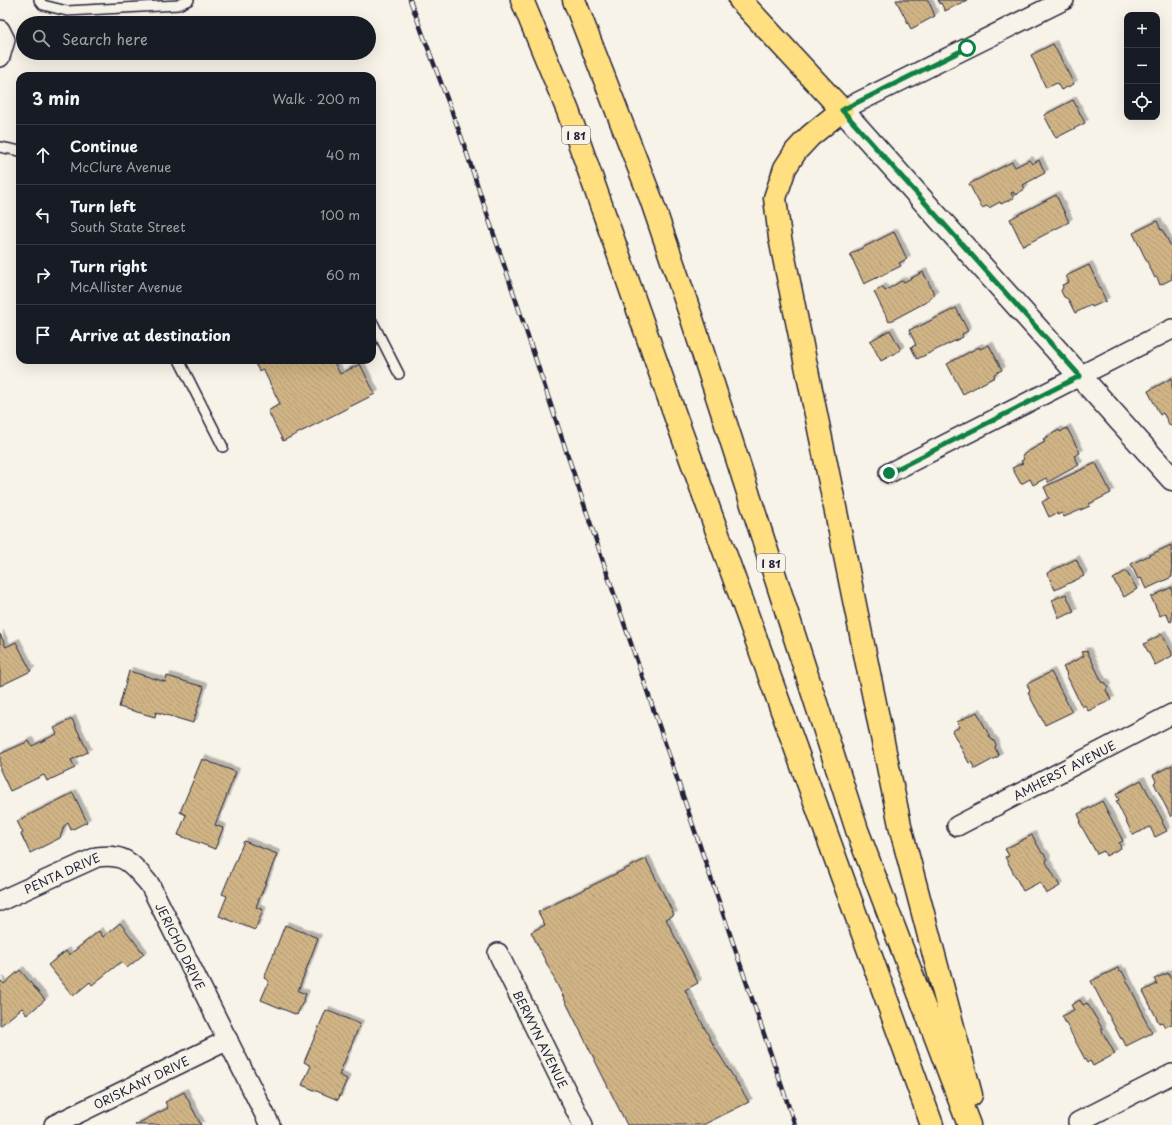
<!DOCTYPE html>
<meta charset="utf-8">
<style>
:root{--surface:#171b24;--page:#242831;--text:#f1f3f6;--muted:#9ea1a6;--line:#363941}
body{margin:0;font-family:"Playpen Sans",sans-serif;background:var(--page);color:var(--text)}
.controls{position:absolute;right:12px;top:12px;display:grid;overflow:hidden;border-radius:8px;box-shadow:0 4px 16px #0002}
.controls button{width:36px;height:36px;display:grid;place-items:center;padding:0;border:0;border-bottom:1px solid var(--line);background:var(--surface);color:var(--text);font:20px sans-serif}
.stop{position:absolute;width:12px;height:12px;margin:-9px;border:3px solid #0b8043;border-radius:50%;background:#fff}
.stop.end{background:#0b8043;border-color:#fff;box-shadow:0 1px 4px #0008}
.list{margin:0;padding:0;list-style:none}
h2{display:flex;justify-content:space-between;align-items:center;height:52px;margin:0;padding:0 16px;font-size:17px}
h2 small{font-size:13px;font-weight:400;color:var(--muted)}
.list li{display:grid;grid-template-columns:26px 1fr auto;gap:12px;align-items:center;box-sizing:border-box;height:60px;padding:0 16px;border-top:1px solid var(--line)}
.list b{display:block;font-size:15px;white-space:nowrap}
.list p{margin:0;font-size:13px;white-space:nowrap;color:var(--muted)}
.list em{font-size:13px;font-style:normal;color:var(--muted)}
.icon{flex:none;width:22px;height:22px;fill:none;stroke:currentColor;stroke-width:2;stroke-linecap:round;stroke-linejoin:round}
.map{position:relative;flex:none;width:1172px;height:1125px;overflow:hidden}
.search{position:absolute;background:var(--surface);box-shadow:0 4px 16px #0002;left:16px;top:16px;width:360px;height:44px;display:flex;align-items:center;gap:10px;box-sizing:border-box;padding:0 14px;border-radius:22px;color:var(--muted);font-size:15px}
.panel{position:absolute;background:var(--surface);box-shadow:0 4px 16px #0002;left:16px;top:72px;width:360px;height:292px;border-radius:12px}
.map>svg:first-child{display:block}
.building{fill:url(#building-back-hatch);stroke:#22223b;filter:url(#shadow)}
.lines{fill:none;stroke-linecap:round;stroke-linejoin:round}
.service-casing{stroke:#22223b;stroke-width:12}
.minor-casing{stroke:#22223b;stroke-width:22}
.tertiary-casing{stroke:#22223b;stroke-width:25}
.primary-casing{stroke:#22223b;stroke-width:25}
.motorway-casing{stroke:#22223b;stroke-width:25}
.service{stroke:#f7f3e8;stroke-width:9}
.minor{stroke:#f7f3e8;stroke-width:19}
.tertiary{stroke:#f7f3e8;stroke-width:22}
.primary{stroke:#ffdf80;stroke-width:22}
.motorway{stroke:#ffdf80;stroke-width:22}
.rail-casing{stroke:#22223b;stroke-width:4.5}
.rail{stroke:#f7f3e8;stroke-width:3;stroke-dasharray:9;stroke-linecap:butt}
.route{stroke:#0b8043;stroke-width:5}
.labels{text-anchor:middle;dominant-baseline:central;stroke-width:4;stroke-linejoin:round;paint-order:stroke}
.shield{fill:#f7f3e8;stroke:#62616f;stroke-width:1}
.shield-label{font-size:11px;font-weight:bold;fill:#22223b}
.street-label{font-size:12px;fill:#22223b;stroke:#f7f3e8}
</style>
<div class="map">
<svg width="1172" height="1125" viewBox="0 0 1172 1125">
<defs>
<pattern id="building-back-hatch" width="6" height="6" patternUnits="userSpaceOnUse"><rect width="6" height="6" fill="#d0b485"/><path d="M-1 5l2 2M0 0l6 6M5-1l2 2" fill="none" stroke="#b29a74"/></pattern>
<filter id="shadow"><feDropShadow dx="3.5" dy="-3.5" stdDeviation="0" flood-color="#0004"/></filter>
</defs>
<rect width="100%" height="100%" fill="#f7f3e8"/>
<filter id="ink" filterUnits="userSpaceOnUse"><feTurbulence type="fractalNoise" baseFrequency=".025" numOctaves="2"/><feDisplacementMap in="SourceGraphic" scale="8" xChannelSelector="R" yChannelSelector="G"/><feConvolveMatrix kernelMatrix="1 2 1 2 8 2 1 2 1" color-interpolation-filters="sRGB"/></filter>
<g filter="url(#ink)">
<path class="building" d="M 896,0 L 928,0 L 935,16 L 911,29 Z
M 938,0 L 967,0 L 945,11 L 941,3 L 940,4 Z
M 1053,44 L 1074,84 L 1061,90 L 1057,83 L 1046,88 L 1031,55 Z
M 1073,100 L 1085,123 L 1056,138 L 1044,115 Z
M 1029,160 L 1032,164 L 1039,160 L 1045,173 L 1023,185 L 1025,189 L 1015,195 L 1013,192 L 1011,193 L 1014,198 L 1001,204 L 1000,202 L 989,208 L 987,206 L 982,208 L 969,184 L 1012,162 L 1015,167 Z
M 1056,195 L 1069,222 L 1023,246 L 1010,219 Z
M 1157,221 L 1161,230 L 1162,229 L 1172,248 L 1172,279 L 1160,285 L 1157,277 L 1155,278 L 1133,233 Z
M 894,232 L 907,259 L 899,263 L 901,266 L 864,284 L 850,254 Z
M 1089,265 L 1106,301 L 1092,307 L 1091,305 L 1075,313 L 1068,299 L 1064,297 L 1061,291 L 1063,287 L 1062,285 L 1069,282 L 1066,276 Z
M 923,272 L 935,295 L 929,298 L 930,300 L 889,322 L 874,292 L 883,287 L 885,291 L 901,281 L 904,282 Z
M 956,308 L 968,331 L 962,334 L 963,337 L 917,359 L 911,347 L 916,345 L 909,330 L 918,326 L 918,327 Z
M 890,330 L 901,350 L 881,361 L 870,341 Z
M 989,345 L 1002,370 L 994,374 L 995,377 L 963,394 L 947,364 L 979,347 L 980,349 Z
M 253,360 L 333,360 L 340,374 L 360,364 L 375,394 L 283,441 L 268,411 L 280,404 L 263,369 L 259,371 Z
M 1172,378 L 1172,425 L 1170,426 L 1163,413 L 1160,415 L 1148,391 Z
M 1067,428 L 1080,453 L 1074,456 L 1079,465 L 1048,482 L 1046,478 L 1033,485 L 1030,479 L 1021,484 L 1012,468 L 1023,463 L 1021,461 L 1024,459 L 1022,455 L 1045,442 L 1043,439 L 1059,430 L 1060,432 Z
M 1096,463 L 1111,493 L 1089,504 L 1090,506 L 1064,517 L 1062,513 L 1057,515 L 1057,513 L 1049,517 L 1042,502 L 1049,498 L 1044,487 Z
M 1171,545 L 1172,577 L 1146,589 L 1141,578 L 1138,579 L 1131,564 Z
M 1076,559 L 1084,576 L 1055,590 L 1047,573 Z
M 1126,571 L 1137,589 L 1124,597 L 1113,579 Z
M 1172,587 L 1172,621 L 1170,622 L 1166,613 L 1160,616 L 1151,597 Z
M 1066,594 L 1074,612 L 1059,618 L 1052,600 Z
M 0,634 L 6,647 L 16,642 L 31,671 L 0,686 Z
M 1162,634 L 1172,653 L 1172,656 L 1155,665 L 1144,644 Z
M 1087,651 L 1102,682 L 1106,683 L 1108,687 L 1106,690 L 1111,700 L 1088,711 L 1085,705 L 1082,707 L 1066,674 L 1067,674 L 1063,667 L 1084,656 L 1082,652 Z
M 129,671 L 166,682 L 167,676 L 204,687 L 193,723 L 156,712 L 155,717 L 119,707 Z
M 1051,672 L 1072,712 L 1045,725 L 1028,693 L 1030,692 L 1027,684 Z
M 977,712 L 991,739 L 993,740 L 996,744 L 995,748 L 999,756 L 975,769 L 971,762 L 969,763 L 952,731 L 960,727 L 957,722 Z
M 72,719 L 88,752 L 71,760 L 75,768 L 47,781 L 44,775 L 10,791 L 0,770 L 0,754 L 29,741 L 32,746 L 57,734 L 54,728 Z
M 202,759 L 236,772 L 215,825 L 223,828 L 215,849 L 178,835 L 186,815 L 180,812 Z
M 1172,765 L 1172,816 L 1171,817 L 1154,783 L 1156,781 L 1153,775 Z
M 1141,780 L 1163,821 L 1162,822 L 1167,831 L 1155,837 L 1150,827 L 1133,835 L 1116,801 L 1119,800 L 1116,794 Z
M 73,793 L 87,822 L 71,830 L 68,823 L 64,826 L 60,838 L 30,853 L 21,834 L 23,833 L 17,821 Z
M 1102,801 L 1123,841 L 1119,843 L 1121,848 L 1106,856 L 1104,851 L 1097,854 L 1079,822 L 1081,821 L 1078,814 Z
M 1032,835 L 1042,853 L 1044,854 L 1047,859 L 1046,862 L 1060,886 L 1046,894 L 1040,882 L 1023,891 L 1005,857 L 1009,856 L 1005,849 Z
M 244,841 L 277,854 L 256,907 L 263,910 L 255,930 L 219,916 L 227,896 L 222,894 Z
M 646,859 L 674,915 L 666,919 L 698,983 L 685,990 L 714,1046 L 749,1102 L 703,1125 L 627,1125 L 531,932 L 545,925 L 538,912 Z
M 120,923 L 144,954 L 127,968 L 121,962 L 92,985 L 90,982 L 73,996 L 48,965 L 66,951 L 69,955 L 99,931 L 103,937 Z
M 285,925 L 318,938 L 298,991 L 306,994 L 297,1015 L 261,1000 L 269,981 L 264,978 Z
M 1118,968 L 1120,972 L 1122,971 L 1143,1013 L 1142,1014 L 1152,1033 L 1126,1046 L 1122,1038 L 1121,1039 L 1091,981 Z
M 20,970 L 45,1000 L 27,1015 L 22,1008 L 0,1026 L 0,980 L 4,984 Z
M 1168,973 L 1172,981 L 1172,1024 L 1165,1027 L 1162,1022 L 1159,1023 L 1143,991 L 1157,984 L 1154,979 Z
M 1080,1000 L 1083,1005 L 1087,1003 L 1102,1028 L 1102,1031 L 1115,1054 L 1093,1066 L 1090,1061 L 1087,1063 L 1062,1016 L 1074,1010 L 1071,1005 Z
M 326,1010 L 360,1024 L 339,1075 L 347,1079 L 338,1100 L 302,1085 L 311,1066 L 304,1062 Z
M 184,1092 L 201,1125 L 135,1125 L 168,1108 L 165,1102 Z"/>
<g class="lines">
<g class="service-casing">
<path id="service" d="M 39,0 L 43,5 L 67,11 L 178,5 L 189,0
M 0,147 L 20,151
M 372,321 L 399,374
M 179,360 L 223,447"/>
</g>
<g class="minor-casing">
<g id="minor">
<path d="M 0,30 L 5,40 L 0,57"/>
<path d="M 842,110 L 1064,0"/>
<path d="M 889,473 L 1172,329"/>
<path id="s1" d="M 957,826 L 1172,714"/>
<path id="s2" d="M 0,901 L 97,857 C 126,853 132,864 150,885 L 270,1125"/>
<path id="s3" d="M 498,953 L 583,1125"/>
<path d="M 1078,1122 L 1172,1074"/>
<path id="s4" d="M 54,1125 L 228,1040"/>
</g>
</g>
<g class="tertiary-casing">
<path id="tertiary" d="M 842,110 L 1172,479"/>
</g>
<g class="primary-casing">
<path id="primary" d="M 740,0 L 842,110"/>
</g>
<g class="motorway-casing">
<path id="motorway" d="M 522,0 L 568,111 L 676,418 L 932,1125
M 574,0 L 651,199 L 693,322 L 857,830 L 969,1125
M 842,110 L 810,136 L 796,151 L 785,168 L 775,198 L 780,238 L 901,830 L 971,1095"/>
</g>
<use href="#service" class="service"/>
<use href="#minor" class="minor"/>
<use href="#tertiary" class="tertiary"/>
<use href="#primary" class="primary"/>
<use href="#motorway" class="motorway"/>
<g class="rail-casing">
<path id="rail" d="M 410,0 L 461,136 L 608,576 L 795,1125"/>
</g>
<use href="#rail" class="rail"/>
</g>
</g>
<g class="lines" filter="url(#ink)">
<path class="route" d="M 889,473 L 1080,376 L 842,110 L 967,48"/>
</g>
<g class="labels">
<g class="shield">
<rect x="562" y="126" width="28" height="18" rx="3"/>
<rect x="757" y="554" width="28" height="18" rx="3"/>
</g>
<g class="shield-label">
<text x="576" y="135">I 81</text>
<text x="771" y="563">I 81</text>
</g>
<g class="street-label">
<text stroke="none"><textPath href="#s1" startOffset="121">AMHERST AVENUE</textPath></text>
<text stroke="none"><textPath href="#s2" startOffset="68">PENTA DRIVE</textPath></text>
<text stroke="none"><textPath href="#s2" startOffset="239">JERICHO DRIVE</textPath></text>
<text stroke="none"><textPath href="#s3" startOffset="96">BERWYN AVENUE</textPath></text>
<text stroke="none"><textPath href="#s4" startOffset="97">ORISKANY DRIVE</textPath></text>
</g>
</g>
</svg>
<div class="controls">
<button>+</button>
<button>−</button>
<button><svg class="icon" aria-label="locate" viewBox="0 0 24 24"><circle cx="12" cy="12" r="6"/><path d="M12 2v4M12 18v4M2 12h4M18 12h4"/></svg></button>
</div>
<div class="stop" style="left:967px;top:48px"></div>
<div class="stop end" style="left:889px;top:473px"></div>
<div class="search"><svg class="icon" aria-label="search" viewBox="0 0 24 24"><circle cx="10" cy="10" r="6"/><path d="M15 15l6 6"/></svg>Search here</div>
<section class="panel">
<h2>3 min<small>Walk · 200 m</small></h2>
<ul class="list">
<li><svg class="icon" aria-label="ahead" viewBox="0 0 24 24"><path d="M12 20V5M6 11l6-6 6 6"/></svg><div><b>Continue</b><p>McClure Avenue</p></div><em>40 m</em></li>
<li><svg class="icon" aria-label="left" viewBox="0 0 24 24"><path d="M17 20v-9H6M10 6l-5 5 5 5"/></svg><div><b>Turn left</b><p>South State Street</p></div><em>100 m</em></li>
<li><svg class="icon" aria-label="right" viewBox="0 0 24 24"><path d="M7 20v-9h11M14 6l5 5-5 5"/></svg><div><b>Turn right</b><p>McAllister Avenue</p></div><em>60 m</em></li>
<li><svg class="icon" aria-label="arrive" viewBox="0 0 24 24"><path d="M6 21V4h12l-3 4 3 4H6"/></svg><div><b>Arrive at destination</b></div></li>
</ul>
</section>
</div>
